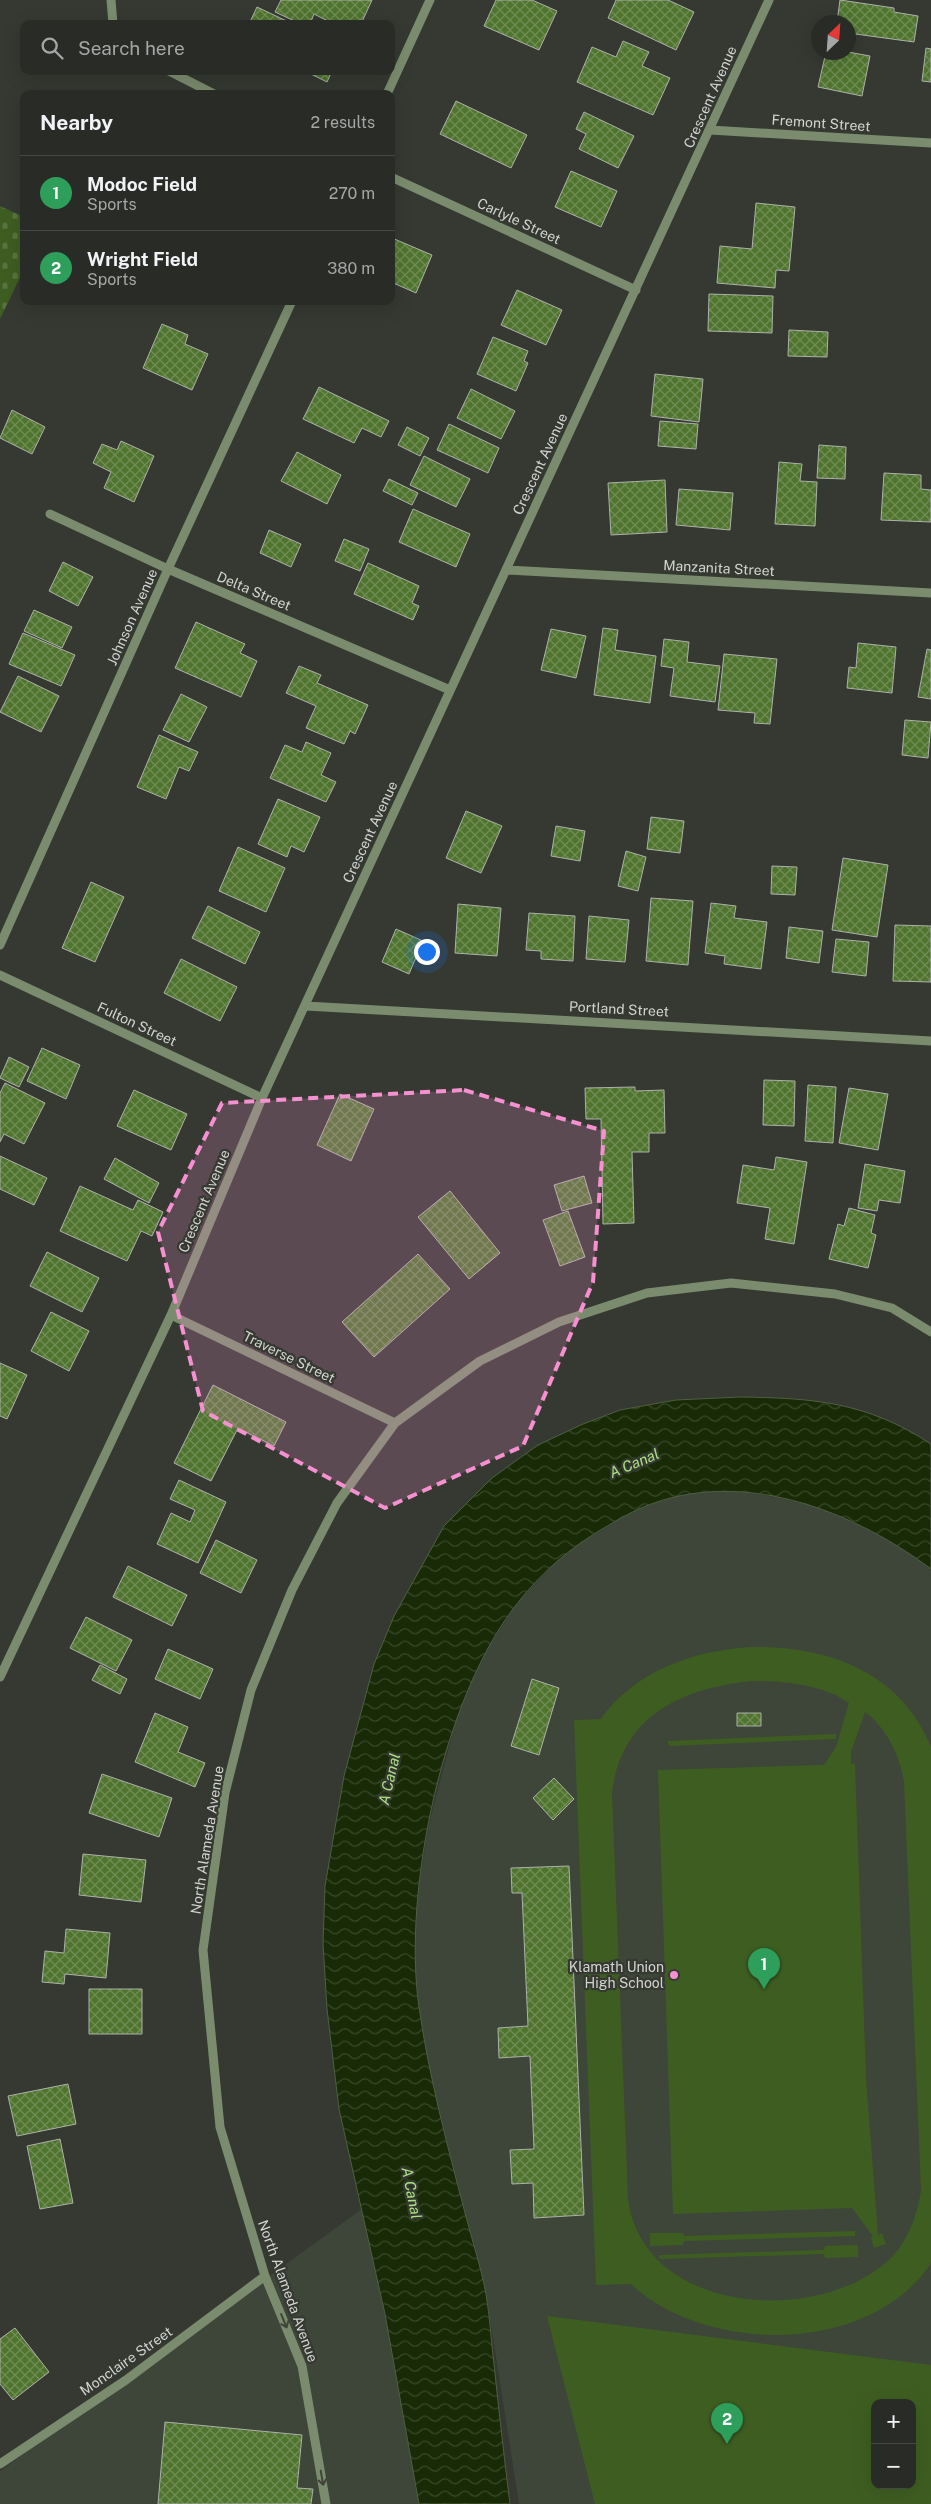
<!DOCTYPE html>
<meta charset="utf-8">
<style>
:root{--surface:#282b26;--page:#343732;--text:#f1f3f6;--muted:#a5a7a7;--line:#444743;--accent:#d6ab8b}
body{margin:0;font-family:"Public Sans",sans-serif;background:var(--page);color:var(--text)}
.controls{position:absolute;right:15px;bottom:15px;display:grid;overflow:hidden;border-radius:10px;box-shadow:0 5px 20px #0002}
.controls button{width:45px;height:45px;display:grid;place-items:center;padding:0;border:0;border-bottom:1px solid var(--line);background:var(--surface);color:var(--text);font:25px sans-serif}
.compass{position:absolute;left:811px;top:15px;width:45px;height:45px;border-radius:50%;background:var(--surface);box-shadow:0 5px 20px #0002;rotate:25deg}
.you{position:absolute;left:426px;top:951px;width:18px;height:18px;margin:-12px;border:4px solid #fff;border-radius:50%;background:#1a73e8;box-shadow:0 0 0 8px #1a73e833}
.badge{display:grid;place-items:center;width:32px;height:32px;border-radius:50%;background:var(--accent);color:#fff;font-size:16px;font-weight:700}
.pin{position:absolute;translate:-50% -41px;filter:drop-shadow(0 1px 2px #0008)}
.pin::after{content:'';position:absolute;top:26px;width:18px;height:15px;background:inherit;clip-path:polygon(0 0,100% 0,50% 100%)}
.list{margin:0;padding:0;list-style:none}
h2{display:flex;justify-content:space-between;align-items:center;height:65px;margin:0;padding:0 20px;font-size:21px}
h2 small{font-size:16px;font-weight:400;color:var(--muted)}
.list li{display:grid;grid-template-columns:32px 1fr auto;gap:15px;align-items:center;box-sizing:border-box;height:75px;padding:0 20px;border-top:1px solid var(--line)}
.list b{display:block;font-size:19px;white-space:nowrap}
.list p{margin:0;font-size:16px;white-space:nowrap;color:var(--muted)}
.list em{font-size:16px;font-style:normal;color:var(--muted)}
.icon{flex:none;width:28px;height:28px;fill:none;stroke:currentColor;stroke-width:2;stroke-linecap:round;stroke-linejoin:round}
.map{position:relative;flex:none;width:931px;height:2504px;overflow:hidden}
.search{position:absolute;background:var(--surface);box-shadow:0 5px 20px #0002;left:20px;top:20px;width:375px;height:55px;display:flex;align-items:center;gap:12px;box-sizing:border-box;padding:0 18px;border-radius:10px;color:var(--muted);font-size:19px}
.panel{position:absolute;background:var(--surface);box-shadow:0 5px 20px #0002;left:20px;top:90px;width:375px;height:215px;border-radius:10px}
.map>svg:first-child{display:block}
.built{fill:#3e4539;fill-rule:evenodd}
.grass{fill:#3e5e21;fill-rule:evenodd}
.cemetery{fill:url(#cemetery-stones)}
.water{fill:url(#water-waves);stroke:#505e43}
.building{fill:url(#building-cross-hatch);stroke:#adb1aa}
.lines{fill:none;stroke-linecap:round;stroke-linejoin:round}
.minor{stroke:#7b8c6e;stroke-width:9}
.oneway{stroke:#40453b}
.marked{fill:#f690d0;fill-opacity:0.2;stroke:#f690d0;stroke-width:4;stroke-dasharray:10 6;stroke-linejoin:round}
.poi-dot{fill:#f690d0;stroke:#353932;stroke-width:2}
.labels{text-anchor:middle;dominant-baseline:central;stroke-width:4.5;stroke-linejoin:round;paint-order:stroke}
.street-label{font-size:14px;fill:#d2d4d0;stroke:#353932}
.poi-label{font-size:14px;fill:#d2d4d0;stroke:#353932;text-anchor:end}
.water-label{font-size:15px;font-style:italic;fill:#ace181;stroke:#353932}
</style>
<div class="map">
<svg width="931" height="2504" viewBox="0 0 931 2504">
<defs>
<pattern id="cemetery-stones" width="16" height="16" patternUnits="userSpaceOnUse" patternTransform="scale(1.25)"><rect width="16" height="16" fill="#3e5e21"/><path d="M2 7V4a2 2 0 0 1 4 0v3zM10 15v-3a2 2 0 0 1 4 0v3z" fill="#597440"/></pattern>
<pattern id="water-waves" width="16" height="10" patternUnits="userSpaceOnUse" patternTransform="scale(1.25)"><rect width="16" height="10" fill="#182b06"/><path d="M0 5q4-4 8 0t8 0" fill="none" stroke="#394929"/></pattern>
<pattern id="building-cross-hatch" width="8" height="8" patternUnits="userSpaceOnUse" patternTransform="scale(1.25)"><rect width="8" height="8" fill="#4f742e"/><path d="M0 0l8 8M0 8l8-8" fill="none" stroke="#708d55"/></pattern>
</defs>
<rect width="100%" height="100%" fill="#353932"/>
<path class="built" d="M 729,1490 L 779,1498 L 827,1509 L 904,1548 L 931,1569 L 931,2504 L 519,2504 L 486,2293 L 431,2080 L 418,2004 L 414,1947 L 417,1897 L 429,1824 L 460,1705 L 486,1651 L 518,1602 L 567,1551 L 634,1511 L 674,1495 ZM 875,2403 L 912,2403 L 912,2485 L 875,2485 Z
M 362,2209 L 385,2314 L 419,2504 L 0,2504 L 0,2471 Z"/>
<path class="grass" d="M 752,1647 C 828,1646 901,1672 931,1747 L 931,2263 C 871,2355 706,2355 631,2284 L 596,2285 L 574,1720 L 601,1719 C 634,1671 695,1650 752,1647 ZM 754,1681 C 784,1681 824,1685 849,1703 L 836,1747 L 824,1765 L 658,1770 L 673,2214 L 852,2208 L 873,2236 L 871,2237 L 874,2248 L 886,2244 L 882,2233 L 878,2235 L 866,2079 L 855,1764 L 851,1764 L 851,1752 L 865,1712 C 886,1727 900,1756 904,1782 L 921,2190 C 918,2213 908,2241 891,2258 C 820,2327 643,2315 628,2199 L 612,1793 C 621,1715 684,1687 754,1681 Z
M 836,1734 L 836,1739 L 669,1746 L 668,1741 Z
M 855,2231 L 855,2236 L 684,2241 L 683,2245 L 650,2246 L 650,2233 L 683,2233 L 684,2236 Z
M 858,2245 L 858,2257 L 825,2258 L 824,2254 L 659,2259 L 659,2255 L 824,2250 L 825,2246 Z
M 547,2316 L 931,2365 L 931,2504 L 595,2504 ZM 875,2403 L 912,2403 L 912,2485 L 875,2485 Z"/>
<path class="cemetery" d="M 0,206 L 24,217 L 24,269 L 0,319 Z"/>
<path class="water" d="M 740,1397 C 814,1398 867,1402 931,1444 L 931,1569 C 846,1505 723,1461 623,1517 C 580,1541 552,1561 520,1600 C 444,1692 402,1890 419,2007 C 429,2077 447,2144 465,2213 C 472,2240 481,2267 486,2294 C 490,2317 491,2341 494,2364 C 499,2411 504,2457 510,2504 L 419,2504 L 385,2314 L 339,2109 L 327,2009 L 323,1943 L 325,1886 L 344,1776 L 374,1664 L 394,1616 L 444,1526 L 492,1478 L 538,1445 L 583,1424 L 620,1410 L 676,1400 Z"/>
<path class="building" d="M 281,0 L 372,0 L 361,24 L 334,24 L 314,14 L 310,24 L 301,24 L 275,12 Z
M 496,0 L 532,0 L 557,11 L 539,50 L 484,26 Z
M 616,0 L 668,0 L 694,12 L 676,50 L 608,18 Z
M 840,0 L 894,8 L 894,12 L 918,16 L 914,42 L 848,33 L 848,22 L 837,22 Z
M 257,7 L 293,24 L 249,24 Z
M 623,41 L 649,52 L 642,66 L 670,78 L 653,115 L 577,82 L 592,47 L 616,57 Z
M 926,48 L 931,49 L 931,82 L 922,81 Z
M 826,52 L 848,52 L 870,56 L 862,96 L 818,87 Z
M 305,71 L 332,71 L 327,82 Z
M 456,101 L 527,135 L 511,168 L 440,134 Z
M 584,112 L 634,136 L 618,168 L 579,149 L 586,134 L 576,129 Z
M 571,171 L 617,191 L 601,227 L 555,207 Z
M 756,203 L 795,207 L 789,271 L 776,270 L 775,288 L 717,283 L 720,246 L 752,249 Z
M 392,238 L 432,255 L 416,293 L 391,282 Z
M 517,290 L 562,310 L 546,345 L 501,325 Z
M 709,294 L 773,296 L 772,333 L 708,331 Z
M 162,324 L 188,335 L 185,344 L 208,354 L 192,390 L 143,368 Z
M 789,330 L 828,332 L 827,357 L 788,356 Z
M 493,337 L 528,351 L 524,361 L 528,363 L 516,391 L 477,374 Z
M 655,374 L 703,379 L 699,422 L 651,416 Z
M 319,387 L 389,421 L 381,437 L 362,428 L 354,443 L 303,419 Z
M 471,389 L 515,411 L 501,439 L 457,418 Z
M 12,410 L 45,427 L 32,454 L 0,438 Z
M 660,421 L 698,424 L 696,449 L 658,446 Z
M 449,424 L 499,448 L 488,473 L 437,450 Z
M 407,427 L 429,438 L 420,456 L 398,445 Z
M 121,441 L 154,456 L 134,502 L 104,488 L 111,472 L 93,463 L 102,444 L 117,450 Z
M 819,445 L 846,447 L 845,479 L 817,478 Z
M 297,452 L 341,475 L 327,504 L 281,481 Z
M 424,456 L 470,479 L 456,507 L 410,485 Z
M 779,462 L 802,464 L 800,481 L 817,482 L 815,526 L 775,524 Z
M 884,473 L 921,475 L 921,489 L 931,490 L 931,522 L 881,520 Z
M 389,479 L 418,493 L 412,505 L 383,491 Z
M 665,480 L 667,532 L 611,535 L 608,483 Z
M 679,489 L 733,493 L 730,530 L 676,525 Z
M 413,509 L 470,534 L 456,567 L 399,542 Z
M 269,530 L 301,544 L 291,567 L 260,553 Z
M 344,539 L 369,549 L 360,571 L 335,561 Z
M 63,562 L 93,577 L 78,606 L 49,591 Z
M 368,563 L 419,586 L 412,603 L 419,606 L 413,620 L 354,594 Z
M 34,610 L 72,627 L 62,648 L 24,631 Z
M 196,622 L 245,644 L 240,653 L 257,661 L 241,697 L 175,668 Z
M 603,628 L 618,630 L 615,650 L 656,656 L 650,703 L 594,695 Z
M 551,629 L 586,636 L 576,678 L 541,670 Z
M 23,633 L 75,655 L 61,686 L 9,664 Z
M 664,639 L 689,642 L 687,662 L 720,666 L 715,702 L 670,696 L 674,668 L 661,666 Z
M 858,643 L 896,647 L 892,693 L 847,688 L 849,667 L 856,668 Z
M 927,649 L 931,650 L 931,699 L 918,697 Z
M 724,654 L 777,659 L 770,724 L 754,723 L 755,713 L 718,710 Z
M 299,666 L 321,675 L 317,683 L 368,705 L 355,734 L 350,731 L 344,744 L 306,728 L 316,706 L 286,693 Z
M 18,676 L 59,696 L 41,732 L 0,712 Z
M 181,694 L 207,707 L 189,742 L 163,730 Z
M 905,720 L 931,722 L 928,758 L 902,755 Z
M 159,735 L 198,752 L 189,771 L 179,767 L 166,799 L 137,787 Z
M 306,742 L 331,753 L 321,775 L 336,782 L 326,802 L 270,778 L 285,745 L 302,752 Z
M 278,799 L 320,817 L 304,852 L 291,846 L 287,857 L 258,844 Z
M 466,811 L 502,826 L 481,873 L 446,858 Z
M 651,817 L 684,821 L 680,853 L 647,849 Z
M 556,826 L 585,831 L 580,861 L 551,856 Z
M 238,847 L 285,868 L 266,912 L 219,891 Z
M 626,851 L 646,857 L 638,891 L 618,886 Z
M 843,858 L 888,865 L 877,937 L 832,930 Z
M 772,866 L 797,867 L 795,895 L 771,894 Z
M 91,882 L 124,897 L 95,962 L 62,948 Z
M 651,898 L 693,901 L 688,965 L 646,961 Z
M 711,903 L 736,906 L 734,918 L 767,922 L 761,969 L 724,964 L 725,956 L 705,953 Z
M 458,904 L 501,908 L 497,956 L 455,953 Z
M 208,906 L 260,932 L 245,964 L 192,938 Z
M 529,913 L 575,916 L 573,961 L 541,959 L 541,951 L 526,950 Z
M 589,916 L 629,920 L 625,962 L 586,959 Z
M 895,925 L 931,926 L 931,982 L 893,981 Z
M 789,927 L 823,931 L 819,963 L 786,958 Z
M 396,929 L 423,941 L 409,974 L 382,962 Z
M 836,939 L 869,942 L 866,976 L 832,972 Z
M 181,959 L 237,987 L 220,1021 L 164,993 Z
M 42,1048 L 80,1065 L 66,1099 L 27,1081 Z
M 9,1057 L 29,1067 L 19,1087 L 0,1078 Z
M 764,1080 L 795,1081 L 794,1126 L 763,1125 Z
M 5,1083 L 45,1103 L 24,1144 L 4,1134 L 0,1142 L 0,1093 Z
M 808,1085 L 836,1087 L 833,1143 L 805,1141 Z
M 635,1087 L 635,1091 L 664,1090 L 665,1133 L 649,1133 L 649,1152 L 632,1152 L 634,1223 L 603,1224 L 601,1119 L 586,1119 L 585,1088 Z
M 849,1088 L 888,1094 L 878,1150 L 839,1143 Z
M 134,1090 L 187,1114 L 171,1150 L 117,1126 Z
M 340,1094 L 374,1109 L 351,1161 L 317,1145 Z
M 0,1156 L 47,1178 L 34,1205 L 0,1189 Z
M 776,1157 L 807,1162 L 794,1244 L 765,1239 L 770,1208 L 737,1203 L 743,1165 L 774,1170 Z
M 115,1158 L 159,1183 L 149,1203 L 104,1179 Z
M 865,1164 L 905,1171 L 900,1203 L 879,1200 L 877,1211 L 858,1208 Z
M 584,1176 L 592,1203 L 562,1211 L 554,1185 Z
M 80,1186 L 133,1210 L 138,1200 L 163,1212 L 152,1236 L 141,1231 L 127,1261 L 60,1231 Z
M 450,1191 L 500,1253 L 469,1279 L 418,1217 Z
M 849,1208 L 875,1215 L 871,1233 L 876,1235 L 868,1268 L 829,1259 L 838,1224 L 844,1226 Z
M 568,1211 L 585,1257 L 560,1266 L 543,1220 Z
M 47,1252 L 99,1278 L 82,1312 L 30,1286 Z
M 418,1254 L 450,1289 L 374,1357 L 342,1322 Z
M 51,1312 L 89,1331 L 69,1371 L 31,1351 Z
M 0,1363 L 27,1375 L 7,1419 L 0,1416 Z
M 213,1385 L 286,1422 L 274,1446 L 238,1428 L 211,1481 L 174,1463 Z
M 179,1480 L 226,1502 L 198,1563 L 157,1544 L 171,1513 L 190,1522 L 195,1510 L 170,1499 Z
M 216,1540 L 257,1560 L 241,1593 L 200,1573 Z
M 128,1566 L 187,1595 L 172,1626 L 113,1597 Z
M 86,1617 L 132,1640 L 116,1671 L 70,1648 Z
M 168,1649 L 213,1669 L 200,1699 L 155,1679 Z
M 100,1665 L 127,1679 L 120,1694 L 92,1680 Z
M 532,1679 L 559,1688 L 539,1755 L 511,1746 Z
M 155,1713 L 188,1727 L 178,1752 L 205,1763 L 195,1787 L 135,1762 Z
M 737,1713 L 761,1713 L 761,1726 L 737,1726 Z
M 102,1774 L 172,1798 L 159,1837 L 89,1813 Z
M 554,1778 L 574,1799 L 553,1820 L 533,1798 Z
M 83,1854 L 146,1860 L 141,1902 L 79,1895 Z
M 569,1866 L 584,2215 L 534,2218 L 533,2183 L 512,2184 L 510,2150 L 534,2149 L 530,2056 L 499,2058 L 498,2028 L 528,2026 L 522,1893 L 512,1893 L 511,1868 Z
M 66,1929 L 110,1933 L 106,1978 L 65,1974 L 64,1984 L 42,1982 L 45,1951 L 64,1953 Z
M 89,1989 L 142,1989 L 142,2034 L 89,2034 Z
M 68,2084 L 76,2124 L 17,2136 L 8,2096 Z
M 60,2139 L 73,2203 L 40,2209 L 27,2146 Z
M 15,2328 L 49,2372 L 13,2400 L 0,2384 L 0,2339 Z
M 165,2422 L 302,2435 L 297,2488 L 313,2489 L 311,2504 L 158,2504 Z"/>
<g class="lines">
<path class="minor" d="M 111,0 L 113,24
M 169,71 L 214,94
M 387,94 L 430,0
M 710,130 L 931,143
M 391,177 L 636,290
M 50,514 L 168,569 L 450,690
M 506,570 L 931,593
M 0,945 L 168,569 L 292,301
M 0,975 L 262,1098
M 306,1006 L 931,1041
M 171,1315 L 395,1423
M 0,1677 L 171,1315 L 262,1098 L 769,0
M 0,2464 L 126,2380 L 265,2276
M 326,2504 L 302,2366 L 265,2276 L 220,2127 L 203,1950 L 225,1793 L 251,1690 L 292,1590 L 337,1503 L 395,1423 L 480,1361 L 559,1322 L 647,1293 L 731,1283 L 835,1294 L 892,1308 L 931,1332"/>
</g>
<defs><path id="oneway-shaft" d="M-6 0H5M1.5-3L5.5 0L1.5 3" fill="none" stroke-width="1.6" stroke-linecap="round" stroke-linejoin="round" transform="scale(1.25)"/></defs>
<g class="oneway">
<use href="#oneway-shaft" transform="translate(284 2321) rotate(68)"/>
<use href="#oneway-shaft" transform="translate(322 2478) rotate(80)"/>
</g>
<path class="marked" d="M 464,1090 L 604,1131 L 593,1282 L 523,1446 L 385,1508 L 203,1411 L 158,1232 L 222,1103 Z"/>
<circle class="poi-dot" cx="674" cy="1975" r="5"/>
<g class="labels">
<g class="street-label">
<text transform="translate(710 97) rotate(-66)">Crescent Avenue</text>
<text transform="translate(821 123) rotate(4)">Fremont Street</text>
<text transform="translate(519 221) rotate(25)">Carlyle Street</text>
<text transform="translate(540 464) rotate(-65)">Crescent Avenue</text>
<text transform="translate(719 568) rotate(3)">Manzanita Street</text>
<text transform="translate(254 591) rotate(23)">Delta Street</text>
<text transform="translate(132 617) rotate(-66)">Johnson Avenue</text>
<text transform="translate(370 832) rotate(-65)">Crescent Avenue</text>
<text transform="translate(619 1009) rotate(3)">Portland Street</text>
<text transform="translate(137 1024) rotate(25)">Fulton Street</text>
<text transform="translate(204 1201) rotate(-67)">Crescent Avenue</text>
<text transform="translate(289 1357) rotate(26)">Traverse Street</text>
<text transform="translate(207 1840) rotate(-81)">North Alameda Avenue</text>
<text transform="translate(288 2291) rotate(70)">North Alameda Avenue</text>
<text transform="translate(126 2361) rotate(-35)">Monclaire Street</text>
</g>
<g class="poi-label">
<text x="664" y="1967">Klamath Union<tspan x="664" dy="16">High School</tspan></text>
</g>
<g class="water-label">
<text transform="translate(634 1463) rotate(-23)">A Canal</text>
<text transform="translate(389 1779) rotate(-77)">A Canal</text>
<text transform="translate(412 2193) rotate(79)">A Canal</text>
</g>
</g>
</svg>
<div class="controls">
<button>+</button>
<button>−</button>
</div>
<svg class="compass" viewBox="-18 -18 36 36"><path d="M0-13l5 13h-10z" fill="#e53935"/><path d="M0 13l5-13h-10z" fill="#a5a7a7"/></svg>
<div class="you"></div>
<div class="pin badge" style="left:764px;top:1989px;background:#2e9e5b">1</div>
<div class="pin badge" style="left:727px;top:2444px;background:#2e9e5b">2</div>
<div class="search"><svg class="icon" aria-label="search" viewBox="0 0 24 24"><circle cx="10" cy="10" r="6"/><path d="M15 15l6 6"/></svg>Search here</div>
<section class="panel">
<h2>Nearby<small>2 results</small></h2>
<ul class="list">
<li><span class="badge" style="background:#2e9e5b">1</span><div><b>Modoc Field</b><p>Sports</p></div><em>270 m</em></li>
<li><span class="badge" style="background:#2e9e5b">2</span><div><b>Wright Field</b><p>Sports</p></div><em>380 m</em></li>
</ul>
</section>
</div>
